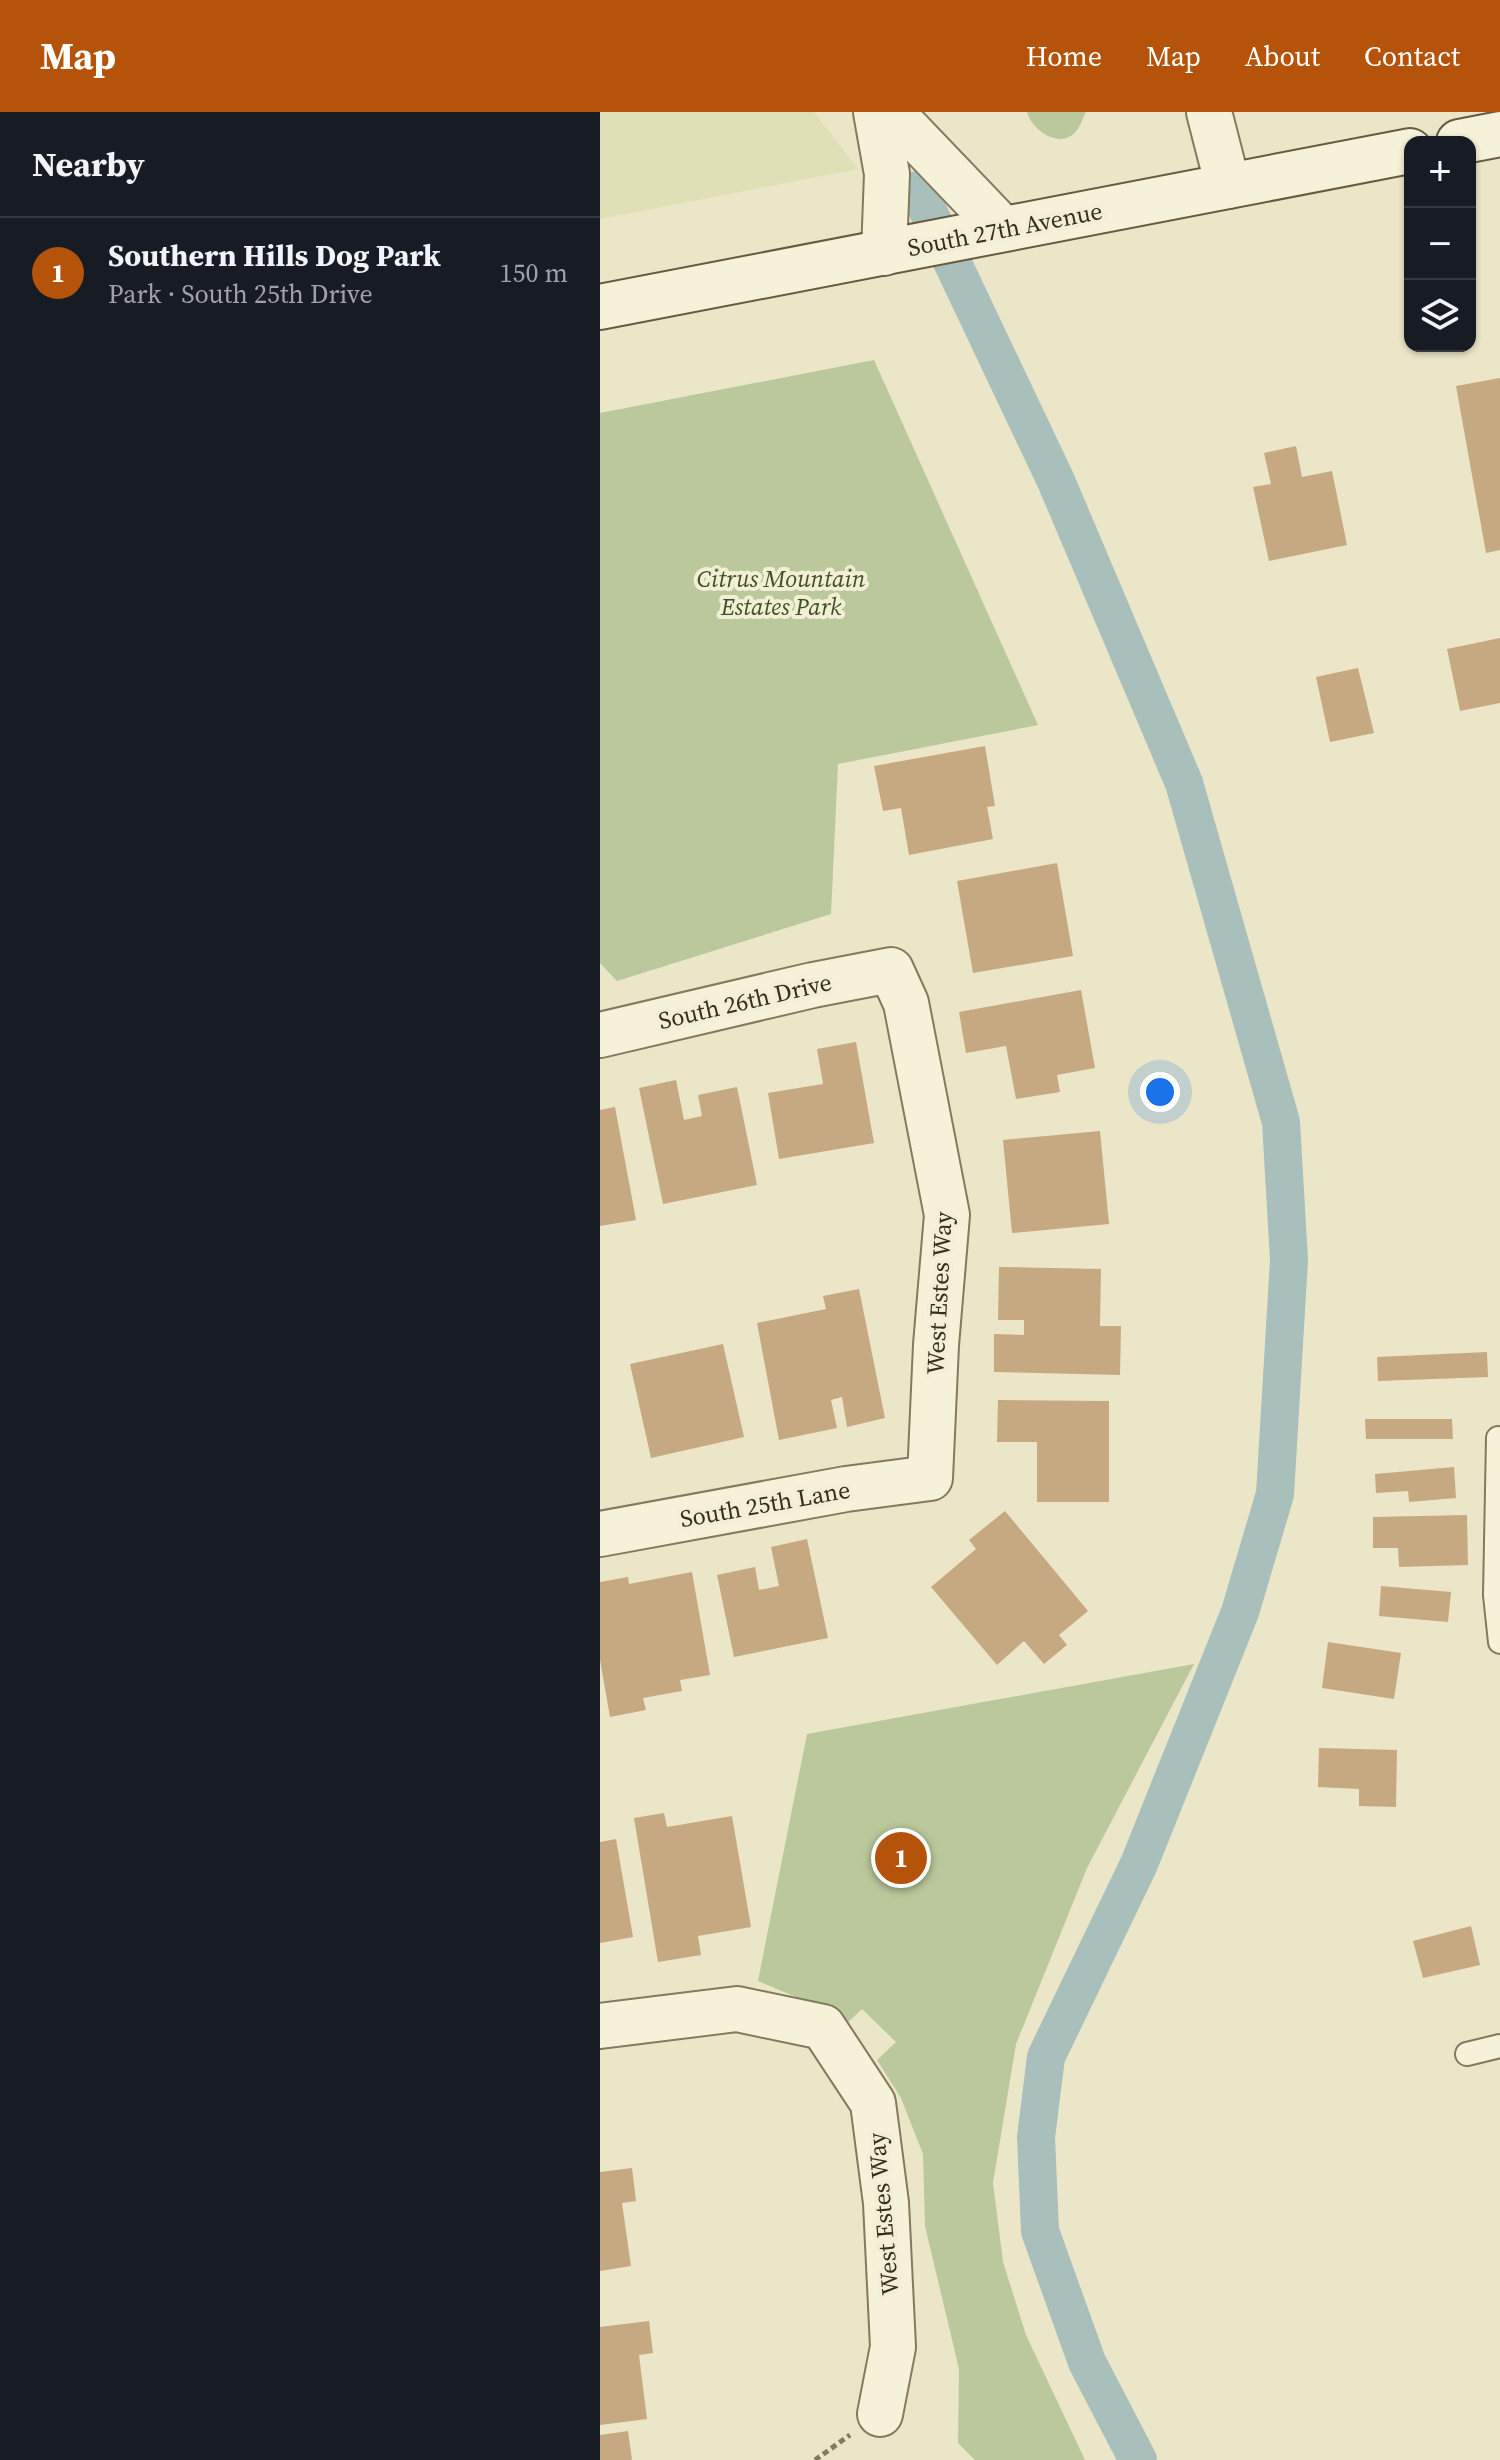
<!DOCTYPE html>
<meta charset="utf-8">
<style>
:root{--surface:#171b24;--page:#242831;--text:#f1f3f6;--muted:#9ea1a6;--line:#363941;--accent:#b45309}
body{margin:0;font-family:"Source Serif 4",serif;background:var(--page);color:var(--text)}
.controls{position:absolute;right:24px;top:24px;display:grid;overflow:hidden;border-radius:16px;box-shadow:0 2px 6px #0004}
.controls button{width:72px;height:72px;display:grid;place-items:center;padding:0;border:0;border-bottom:2px solid var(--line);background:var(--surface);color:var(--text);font:40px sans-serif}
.you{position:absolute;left:560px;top:980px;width:28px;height:28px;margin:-20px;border:6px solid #fff;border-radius:50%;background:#1a73e8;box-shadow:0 0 0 12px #1a73e833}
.badge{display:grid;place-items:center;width:52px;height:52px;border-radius:50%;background:var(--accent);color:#fff;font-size:26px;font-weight:700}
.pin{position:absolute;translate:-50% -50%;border:4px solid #fff;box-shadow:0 2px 8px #0006}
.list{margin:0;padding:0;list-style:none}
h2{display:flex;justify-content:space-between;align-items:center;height:104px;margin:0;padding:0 32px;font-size:34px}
h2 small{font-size:26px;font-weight:400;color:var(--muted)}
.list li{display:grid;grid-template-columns:52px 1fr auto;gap:24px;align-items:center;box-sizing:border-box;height:112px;padding:0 32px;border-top:2px solid var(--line)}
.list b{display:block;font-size:30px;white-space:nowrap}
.list p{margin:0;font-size:26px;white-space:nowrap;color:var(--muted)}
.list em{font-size:26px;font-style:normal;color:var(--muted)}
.icon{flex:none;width:44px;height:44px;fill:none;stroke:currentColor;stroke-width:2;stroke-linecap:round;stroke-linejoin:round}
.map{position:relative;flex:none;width:900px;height:2348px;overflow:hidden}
header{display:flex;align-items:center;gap:48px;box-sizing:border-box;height:112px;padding:0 40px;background:var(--accent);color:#fff}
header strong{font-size:38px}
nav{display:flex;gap:44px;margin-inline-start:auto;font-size:28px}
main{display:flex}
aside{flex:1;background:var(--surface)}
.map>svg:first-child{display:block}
.farmland{fill:#dfe0b5}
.green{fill:#bbc89b}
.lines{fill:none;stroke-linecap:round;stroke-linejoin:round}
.canal{stroke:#a8bfbc;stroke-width:38}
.building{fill:#c6a980}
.lane-casing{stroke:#85795e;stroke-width:26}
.street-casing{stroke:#85795e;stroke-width:48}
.secondary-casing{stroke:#675a41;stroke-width:48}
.path{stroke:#85795e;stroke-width:5;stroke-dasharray:6 4;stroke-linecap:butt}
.lane{stroke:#f6f2d9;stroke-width:22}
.street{stroke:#f6f2d9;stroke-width:44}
.secondary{stroke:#f6f2d9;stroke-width:44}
.labels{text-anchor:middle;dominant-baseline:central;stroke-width:8;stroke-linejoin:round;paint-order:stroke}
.street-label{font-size:24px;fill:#362f20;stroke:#f3efd6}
.park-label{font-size:24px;font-style:italic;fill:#405128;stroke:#f3efd6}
</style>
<header>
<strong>Map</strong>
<nav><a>Home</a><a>Map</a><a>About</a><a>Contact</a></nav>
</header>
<main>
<aside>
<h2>Nearby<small></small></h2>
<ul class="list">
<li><span class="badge">1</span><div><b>Southern Hills Dog Park</b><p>Park · South 25th Drive</p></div><em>150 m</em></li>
</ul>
</aside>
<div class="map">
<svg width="900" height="2348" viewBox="0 0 900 2348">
<rect width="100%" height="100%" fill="#ebe6c7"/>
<path class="farmland" d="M 0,0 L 214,0 L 258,57 L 0,107 Z"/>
<path class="green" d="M 427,0 L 486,0 C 483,5 481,13 477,18 C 462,39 432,19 427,0 Z
M 274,248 L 438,613 L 238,652 L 231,802 L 17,869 L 0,851 L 0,301 Z
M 594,1552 L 487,1756 L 416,1932 L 393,2071 L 403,2150 L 426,2223 L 485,2348 L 375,2348 L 358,2331 L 359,2257 L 325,2114 L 323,2042 L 301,1986 L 277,1948 L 296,1930 L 262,1897 L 244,1914 L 208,1890 L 158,1869 L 207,1622 Z"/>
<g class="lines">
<path class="canal" d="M 318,78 L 456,369 L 584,671 L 681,1010 L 689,1148 L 675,1382 L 640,1500 L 539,1752 L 446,1945 L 436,2025 L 440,2119 L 487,2250 L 538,2348"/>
</g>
<path class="building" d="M 900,266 L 900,438 L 886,441 L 856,274 Z
M 696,334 L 702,365 L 732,359 L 747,433 L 669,449 L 653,375 L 671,372 L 664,341 Z
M 900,526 L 900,591 L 860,599 L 847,537 Z
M 758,556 L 774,621 L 730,630 L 716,565 Z
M 385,634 L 395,694 L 387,695 L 393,727 L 309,743 L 301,696 L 283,699 L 274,654 Z
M 457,751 L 473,844 L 373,861 L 357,769 Z
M 481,878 L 495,956 L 457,963 L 460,980 L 416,987 L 406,934 L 366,941 L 359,900 Z
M 256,930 L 274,1031 L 179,1047 L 168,981 L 223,972 L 217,937 Z
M 76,968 L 84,1008 L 102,1004 L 98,983 L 137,975 L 157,1073 L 63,1092 L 39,976 Z
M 15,995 L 36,1108 L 0,1114 L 0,998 Z
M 500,1019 L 509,1112 L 412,1121 L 403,1028 Z
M 399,1155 L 501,1157 L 500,1214 L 521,1214 L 520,1263 L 394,1260 L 394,1222 L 424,1223 L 424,1208 L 398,1208 Z
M 259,1177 L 285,1306 L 247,1315 L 242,1285 L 231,1288 L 237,1316 L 179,1328 L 157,1211 L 226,1197 L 223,1184 Z
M 123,1232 L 144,1325 L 51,1346 L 30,1252 Z
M 887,1240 L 888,1265 L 778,1269 L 777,1245 Z
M 398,1288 L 509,1289 L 509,1390 L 437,1390 L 437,1330 L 397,1330 Z
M 765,1307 L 852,1307 L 853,1327 L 766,1327 Z
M 854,1355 L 856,1386 L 809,1390 L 808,1379 L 776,1381 L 775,1362 Z
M 405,1399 L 488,1499 L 459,1523 L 467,1533 L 444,1552 L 424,1529 L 397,1553 L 331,1475 L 376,1437 L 369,1428 Z
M 867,1403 L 868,1453 L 799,1455 L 798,1436 L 773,1436 L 773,1405 Z
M 207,1427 L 228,1526 L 134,1545 L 117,1463 L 155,1455 L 159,1478 L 179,1474 L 171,1435 Z
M 92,1460 L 110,1563 L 80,1568 L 82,1579 L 43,1586 L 46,1598 L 10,1605 L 0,1548 L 0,1470 L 28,1465 L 29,1472 Z
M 781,1474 L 851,1480 L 848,1510 L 779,1504 Z
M 728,1530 L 801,1541 L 794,1587 L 722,1576 Z
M 719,1636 L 797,1638 L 796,1695 L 759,1694 L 759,1677 L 718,1675 Z
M 64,1701 L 67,1715 L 132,1704 L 151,1815 L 98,1824 L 101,1843 L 58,1850 L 34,1706 Z
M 16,1727 L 33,1825 L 0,1831 L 0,1730 Z
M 871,1814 L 880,1853 L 823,1866 L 813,1829 Z
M 32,2056 L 36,2089 L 22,2091 L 31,2154 L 0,2159 L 0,2060 Z
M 49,2209 L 53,2241 L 39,2243 L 47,2307 L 0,2313 L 0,2215 Z
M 28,2319 L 32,2348 L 0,2348 L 0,2323 Z"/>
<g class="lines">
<g class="lane-casing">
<path id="lane" d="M 898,1326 L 895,1483 L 900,1530
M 867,1942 L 900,1934"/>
</g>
<g class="street-casing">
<path id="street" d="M 276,0 L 287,62 L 284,141
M 291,0 L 402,116
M 609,0 L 628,74
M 0,923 L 213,873 L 291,858 L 306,891 L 347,1103 L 336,1233 L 330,1366 L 246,1377 L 0,1422
M 0,1914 L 137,1897 L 223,1915 L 273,1991 L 286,2091 L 293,2235 L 280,2302"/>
</g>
<g class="secondary-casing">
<path id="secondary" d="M 859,30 L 900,22
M 0,195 L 810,39"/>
</g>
<path class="path" d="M 215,2348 L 250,2323"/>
<use href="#lane" class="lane"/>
<use href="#street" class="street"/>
<use href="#secondary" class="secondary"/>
</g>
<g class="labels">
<g class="street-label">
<text transform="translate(405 117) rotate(-11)">South 27th Avenue</text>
<text transform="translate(145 889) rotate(-13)">South 26th Drive</text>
<text transform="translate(339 1181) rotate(-87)">West Estes Way</text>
<text transform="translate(165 1392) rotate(-10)">South 25th Lane</text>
<text transform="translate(283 2102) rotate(-95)">West Estes Way</text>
</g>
<g class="park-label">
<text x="181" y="466">Citrus Mountain<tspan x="181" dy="28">Estates Park</tspan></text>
</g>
</g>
</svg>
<div class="controls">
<button>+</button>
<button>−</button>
<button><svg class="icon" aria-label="layers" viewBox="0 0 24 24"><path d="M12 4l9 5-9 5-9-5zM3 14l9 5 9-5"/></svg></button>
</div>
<div class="you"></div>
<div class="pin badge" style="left:301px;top:1746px">1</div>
</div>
</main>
